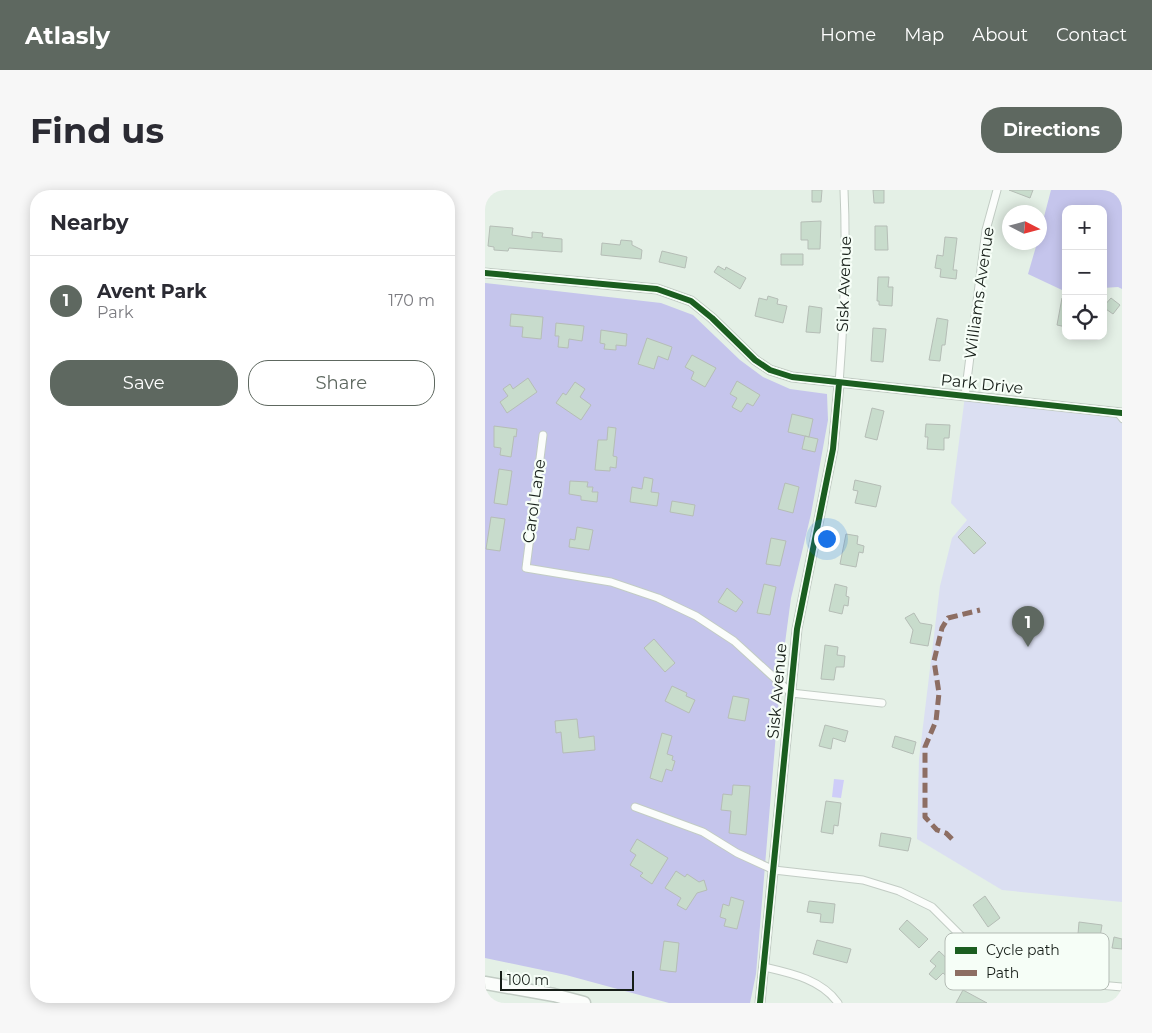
<!DOCTYPE html>
<meta charset="utf-8">
<style>
:root{--surface:#fff;--page:#f7f7f7;--text:#2b2b33;--muted:#7c7c81;--line:#e1e1e2;--accent:#5e6860}
body{margin:0;font-family:Montserrat,sans-serif;background:var(--page);color:var(--text)}
.controls{position:absolute;right:15px;top:15px;display:grid;overflow:hidden;border-radius:10px;box-shadow:0 2px 12px #0003}
.controls button{width:45px;height:45px;display:grid;place-items:center;padding:0;border:0;border-bottom:1px solid var(--line);background:var(--surface);color:var(--text);font:25px sans-serif}
.compass{position:absolute;left:517px;top:15px;width:45px;height:45px;border-radius:50%;background:var(--surface);box-shadow:0 2px 12px #0003;rotate:96deg}
.scale{position:absolute;left:15px;bottom:12px;width:134px;box-sizing:border-box;padding-left:5px;border:2px solid #161e18;border-top:0;font-size:14px;line-height:18px;white-space:nowrap;color:#161e18;-webkit-text-stroke:4px #f6fef7;paint-order:stroke}
.you{position:absolute;left:341px;top:348px;width:18px;height:18px;margin:-12px;border:4px solid #fff;border-radius:50%;background:#1a73e8;box-shadow:0 0 0 8px #1a73e833}
.badge{display:grid;place-items:center;width:32px;height:32px;border-radius:50%;background:var(--accent);color:#fff;font-size:16px;font-weight:700}
.pin{position:absolute;translate:-50% -41px;filter:drop-shadow(0 1px 2px #0008)}
.pin::after{content:'';position:absolute;top:26px;width:18px;height:15px;background:inherit;clip-path:polygon(0 0,100% 0,50% 100%)}
.list{margin:0;padding:0;list-style:none}
h2{display:flex;justify-content:space-between;align-items:center;height:65px;margin:0;padding:0 20px;font-size:21px}
h2 small{font-size:16px;font-weight:400;color:var(--muted)}
.list li{display:grid;grid-template-columns:32px 1fr auto;gap:15px;align-items:center;box-sizing:border-box;height:90px;padding:0 20px;border-top:1px solid var(--line)}
.list b{display:block;font-size:19px;white-space:nowrap}
.list p{margin:0;font-size:16px;white-space:nowrap;color:var(--muted)}
.list em{font-size:16px;font-style:normal;color:var(--muted)}
.actions{display:flex;gap:10px;padding:15px 20px}
.actions a{flex:1;padding:11px 0;border:1px solid var(--accent);border-radius:20px;text-align:center;font-size:18px;color:var(--accent)}
.actions .main{background:var(--accent);color:#fff}
.icon{flex:none;width:28px;height:28px;fill:none;stroke:currentColor;stroke-width:2;stroke-linecap:round;stroke-linejoin:round}
.map{position:relative;flex:none;width:637px;height:813px;overflow:hidden;border-radius:20px}
header{display:flex;align-items:center;gap:30px;box-sizing:border-box;height:70px;padding:0 25px;background:var(--accent);color:#fff}
header strong{font-size:24px}
nav{display:flex;gap:28px;margin-inline-start:auto;font-size:18px}
.intro{display:flex;align-items:center;justify-content:space-between;box-sizing:border-box;height:120px;padding:0 30px}
h1{margin:0;font-size:35px}
.button{padding:12px 22px;border-radius:20px;background:var(--accent);color:#fff;font-size:18px;font-weight:700}
main{display:flex;gap:30px;padding:0 30px}
aside{flex:1;background:var(--surface);border-radius:20px;box-shadow:0 2px 12px #0003}
.map>svg:first-child{display:block}
.green{fill:#dbdff2}
.forest{fill:#c5c5ec}
.water{fill:#cecdf8}
.building{fill:#c8dccc;stroke:#b5bdb6}
.lines{fill:none;stroke-linecap:round;stroke-linejoin:round}
.service-casing{stroke:#c2ccc4;stroke-width:6}
.minor-casing{stroke:#c2ccc4;stroke-width:9}
.tertiary-casing{stroke:#c2ccc4;stroke-width:11}
.motorway-casing{stroke:#c2ccc4;stroke-width:15}
.service{stroke:#fbfdfb;stroke-width:4}
.minor{stroke:#fbfdfb;stroke-width:7}
.tertiary{stroke:#fbfdfb;stroke-width:9}
.motorway{stroke:#fbfdfb;stroke-width:12}
.quiet{stroke:#8d6e63;stroke-width:5;stroke-dasharray:10 5;stroke-linecap:butt}
.cycleway-casing{stroke:#f6fef7;stroke-width:9}
.cycleway{stroke:#1b5e20;stroke-width:6}
.labels{text-anchor:middle;dominant-baseline:central;stroke-width:4.5;stroke-linejoin:round;paint-order:stroke}
.street-label{font-size:16px;fill:#161e18;stroke:#f6fef7}
.key{fill:#f6fef7;stroke:#b3bbb4;stroke-width:1}
.key-label{font-size:14px;fill:#161e18}
</style>
<header>
<strong>Atlasly</strong>
<nav><a>Home</a><a>Map</a><a>About</a><a>Contact</a></nav>
</header>
<div class="intro"><h1>Find us</h1><a class="button">Directions</a></div>
<main>
<aside>
<h2>Nearby<small></small></h2>
<ul class="list">
<li><span class="badge">1</span><div><b>Avent Park</b><p>Park</p></div><em>170 m</em></li>
</ul>
<div class="actions"><a class="main">Save</a><a>Share</a></div>
</aside>
<div class="map">
<svg width="637" height="813" viewBox="0 0 637 813">
<rect width="100%" height="100%" fill="#e4f0e6"/>
<path class="green" d="M 480,206 L 637,228 L 637,712 L 517,700 L 432,649 L 434,569 L 455,396 L 467,348 L 482,330 L 466,313 Z"/>
<path class="forest" d="M 566,0 L 637,0 L 637,99 L 633,97 L 618,98 L 618,19 L 581,19 L 581,99 L 577,100 L 543,84 L 552,53 L 554,52 L 555,42 Z
M 0,93 L 176,113 L 208,125 L 255,170 L 278,187 L 305,199 L 342,204 L 343,230 L 326,324 L 306,408 L 296,483 L 271,784 L 265,813 L 184,813 L 81,785 L 0,768 Z"/>
<path class="water" d="M 349,589 L 359,590 L 356,608 L 347,607 Z"/>
<path class="building" d="M 327,0 L 337,0 L 336,12 L 327,12 Z
M 388,0 L 399,0 L 399,13 L 389,13 Z
M 524,0 L 548,0 L 545,8 Z
M 336,31 L 335,59 L 323,59 L 323,50 L 316,50 L 316,32 Z
M 5,36 L 28,38 L 27,45 L 47,48 L 47,42 L 58,43 L 57,47 L 77,49 L 77,62 L 24,58 L 23,61 L 9,60 L 9,57 L 3,56 Z
M 390,36 L 402,36 L 403,60 L 390,60 Z
M 460,47 L 472,48 L 468,80 L 472,80 L 471,89 L 455,87 L 456,79 L 450,78 L 452,65 L 458,66 Z
M 136,50 L 147,51 L 147,55 L 157,60 L 156,69 L 116,65 L 117,53 L 135,55 Z
M 177,61 L 202,67 L 200,78 L 174,72 Z
M 296,64 L 318,64 L 318,75 L 296,75 Z
M 233,76 L 240,80 L 241,77 L 261,88 L 255,99 L 229,82 Z
M 393,87 L 404,87 L 403,97 L 408,97 L 407,116 L 394,115 L 394,111 L 392,111 Z
M 283,106 L 293,109 L 292,114 L 302,116 L 298,133 L 270,126 L 274,108 L 282,110 Z
M 577,108 L 581,109 L 581,137 L 572,135 Z
M 626,108 L 635,115 L 628,124 L 618,117 Z
M 324,116 L 337,118 L 335,143 L 321,142 Z
M 26,124 L 58,127 L 56,149 L 37,147 L 38,137 L 25,136 Z
M 452,128 L 463,130 L 460,155 L 457,155 L 455,171 L 444,170 Z
M 71,133 L 99,136 L 97,151 L 84,149 L 83,158 L 73,157 L 74,146 L 70,146 Z
M 388,138 L 401,139 L 398,172 L 386,171 Z
M 116,140 L 142,144 L 141,156 L 131,155 L 131,160 L 119,159 L 120,154 L 115,153 Z
M 162,148 L 187,157 L 183,170 L 173,166 L 169,179 L 153,174 Z
M 207,165 L 231,178 L 220,197 L 206,189 L 209,182 L 200,177 Z
M 43,188 L 52,202 L 22,223 L 15,212 L 23,206 L 18,199 L 25,194 L 28,199 Z
M 252,191 L 275,205 L 268,216 L 262,213 L 256,222 L 247,217 L 252,208 L 245,204 Z
M 90,192 L 100,199 L 95,207 L 106,215 L 96,230 L 71,213 L 78,203 L 81,205 Z
M 387,218 L 399,221 L 392,250 L 380,247 Z
M 307,224 L 328,229 L 324,247 L 303,242 Z
M 441,234 L 465,235 L 464,248 L 459,248 L 459,260 L 442,259 L 443,247 L 440,247 Z
M 9,236 L 32,239 L 31,247 L 29,246 L 26,267 L 15,265 L 16,258 L 9,257 Z
M 123,237 L 131,238 L 128,266 L 132,267 L 131,278 L 125,277 L 125,281 L 110,280 L 113,250 L 122,250 Z
M 320,246 L 333,249 L 330,262 L 317,259 Z
M 14,279 L 27,281 L 22,315 L 9,313 Z
M 159,287 L 168,289 L 166,302 L 174,303 L 172,316 L 145,312 L 147,297 L 157,299 Z
M 370,290 L 396,296 L 391,317 L 370,313 L 373,301 L 368,300 Z
M 85,291 L 103,292 L 102,297 L 108,297 L 107,302 L 113,302 L 112,312 L 96,310 L 96,306 L 84,304 Z
M 300,293 L 314,297 L 308,323 L 293,319 Z
M 187,311 L 210,315 L 208,326 L 185,322 Z
M 6,327 L 20,329 L 15,361 L 1,359 Z
M 484,336 L 501,353 L 489,364 L 473,347 Z
M 92,337 L 108,340 L 104,360 L 84,357 L 85,349 L 90,350 Z
M 361,344 L 373,346 L 372,354 L 379,356 L 378,363 L 374,362 L 371,377 L 355,374 Z
M 286,348 L 301,351 L 295,376 L 281,374 Z
M 279,394 L 291,397 L 285,425 L 272,423 Z
M 350,394 L 362,397 L 361,406 L 364,407 L 363,416 L 359,415 L 357,424 L 344,421 Z
M 242,398 L 258,412 L 251,422 L 233,412 Z
M 429,423 L 435,433 L 447,435 L 443,456 L 425,453 L 428,440 L 420,428 Z
M 169,449 L 190,473 L 180,482 L 159,458 Z
M 340,455 L 353,457 L 352,465 L 360,466 L 359,477 L 351,477 L 349,490 L 336,489 Z
M 187,496 L 202,503 L 201,506 L 210,510 L 204,523 L 180,511 Z
M 248,506 L 264,509 L 260,531 L 243,528 Z
M 92,529 L 94,548 L 109,546 L 110,560 L 78,563 L 76,542 L 71,543 L 70,531 Z
M 340,535 L 363,541 L 360,552 L 348,548 L 346,559 L 334,556 Z
M 177,543 L 187,546 L 182,564 L 188,566 L 187,570 L 190,571 L 187,581 L 181,579 L 177,592 L 165,588 Z
M 410,546 L 431,552 L 428,564 L 407,557 Z
M 248,595 L 265,596 L 261,645 L 244,643 L 246,621 L 236,620 L 238,604 L 247,605 Z
M 341,611 L 356,613 L 353,636 L 349,635 L 348,644 L 336,642 Z
M 396,643 L 426,648 L 423,661 L 394,656 Z
M 152,649 L 183,668 L 167,694 L 155,686 L 158,683 L 145,675 L 151,665 L 145,661 Z
M 191,681 L 200,687 L 202,684 L 214,692 L 219,690 L 222,700 L 212,703 L 201,720 L 192,715 L 196,708 L 180,698 Z
M 500,706 L 515,728 L 503,737 L 488,715 Z
M 246,707 L 259,711 L 252,739 L 239,736 L 241,729 L 235,727 L 238,714 L 244,716 Z
M 324,711 L 350,714 L 348,733 L 335,732 L 336,724 L 322,722 Z
M 422,730 L 443,749 L 434,758 L 414,739 Z
M 594,732 L 617,735 L 615,747 L 593,744 Z
M 629,747 L 637,749 L 637,759 L 627,758 Z
M 332,750 L 366,759 L 362,773 L 328,764 Z
M 179,751 L 194,753 L 191,782 L 175,780 Z
M 454,761 L 475,781 L 466,790 L 458,783 L 451,790 L 444,784 L 451,776 L 445,771 Z
M 478,800 L 502,813 L 471,813 Z"/>
<g class="lines">
<g class="service-casing">
<path id="service" d="M 632,224 L 637,230"/>
</g>
<g class="minor-casing">
<path id="minor" d="M 354,194 C 359,129 362,65 359,0
M 480,206 L 501,40 L 512,0
M 58,245 L 41,378 L 126,392 L 173,408 L 211,426 L 249,451 L 306,503 L 397,513
M 150,617 L 218,642 L 252,663 L 289,680 L 378,690 L 414,701 L 447,717 L 483,753 L 500,766 L 541,785 L 569,791 L 637,797
M 279,777 C 305,783 336,789 353,813"/>
</g>
<g class="tertiary-casing">
<path id="tertiary" d="M 0,83 L 172,99 L 206,111 L 227,128 L 270,170 L 285,180 L 307,187 L 637,223
M 275,813 L 312,439 L 348,259 L 354,194"/>
</g>
<g class="motorway-casing">
<path id="motorway" d="M 0,793 L 69,805 L 99,813"/>
</g>
<use href="#service" class="service"/>
<use href="#minor" class="minor"/>
<use href="#tertiary" class="tertiary"/>
<use href="#motorway" class="motorway"/>
<path class="quiet" d="M 467,649 L 461,643 L 452,640 L 440,627 L 440,557 L 451,531 L 454,503 L 449,471 L 457,438 L 463,428 L 495,420"/>
<g class="cycleway-casing">
<path id="cycleway" d="M 0,83 L 172,99 L 206,111 L 227,128 L 270,170 L 285,180 L 307,187 L 637,223
M 275,813 L 312,439 L 348,259 L 354,194"/>
</g>
<use href="#cycleway" class="cycleway"/>
</g>
<g class="labels">
<g class="street-label">
<text transform="translate(359 94) rotate(-88)">Sisk Avenue</text>
<text transform="translate(494 103) rotate(-82)">Williams Avenue</text>
<text transform="translate(497 194) rotate(6)">Park Drive</text>
<text transform="translate(49 311) rotate(-82)">Carol Lane</text>
<text transform="translate(292 501) rotate(-85)">Sisk Avenue</text>
</g>
</g>
<rect x="460" y="743" width="164" height="57" rx="8" class="key"/>
<rect x="470" y="757" width="22" height="7" fill="#1b5e20"/>
<rect x="470" y="780" width="22" height="6" fill="#8d6e63"/>
<g class="key-label">
<text x="501" y="765">Cycle path</text>
<text x="501" y="788">Path</text>
</g>
</svg>
<div class="controls">
<button>+</button>
<button>−</button>
<button><svg class="icon" aria-label="locate" viewBox="0 0 24 24"><circle cx="12" cy="12" r="6"/><path d="M12 2v4M12 18v4M2 12h4M18 12h4"/></svg></button>
</div>
<svg class="compass" viewBox="-18 -18 36 36"><path d="M0-13l5 13h-10z" fill="#e53935"/><path d="M0 13l5-13h-10z" fill="#7c7c81"/></svg>
<div class="scale">100 m</div>
<div class="you"></div>
<div class="pin badge" style="left:543px;top:457px">1</div>
</div>
</main>
